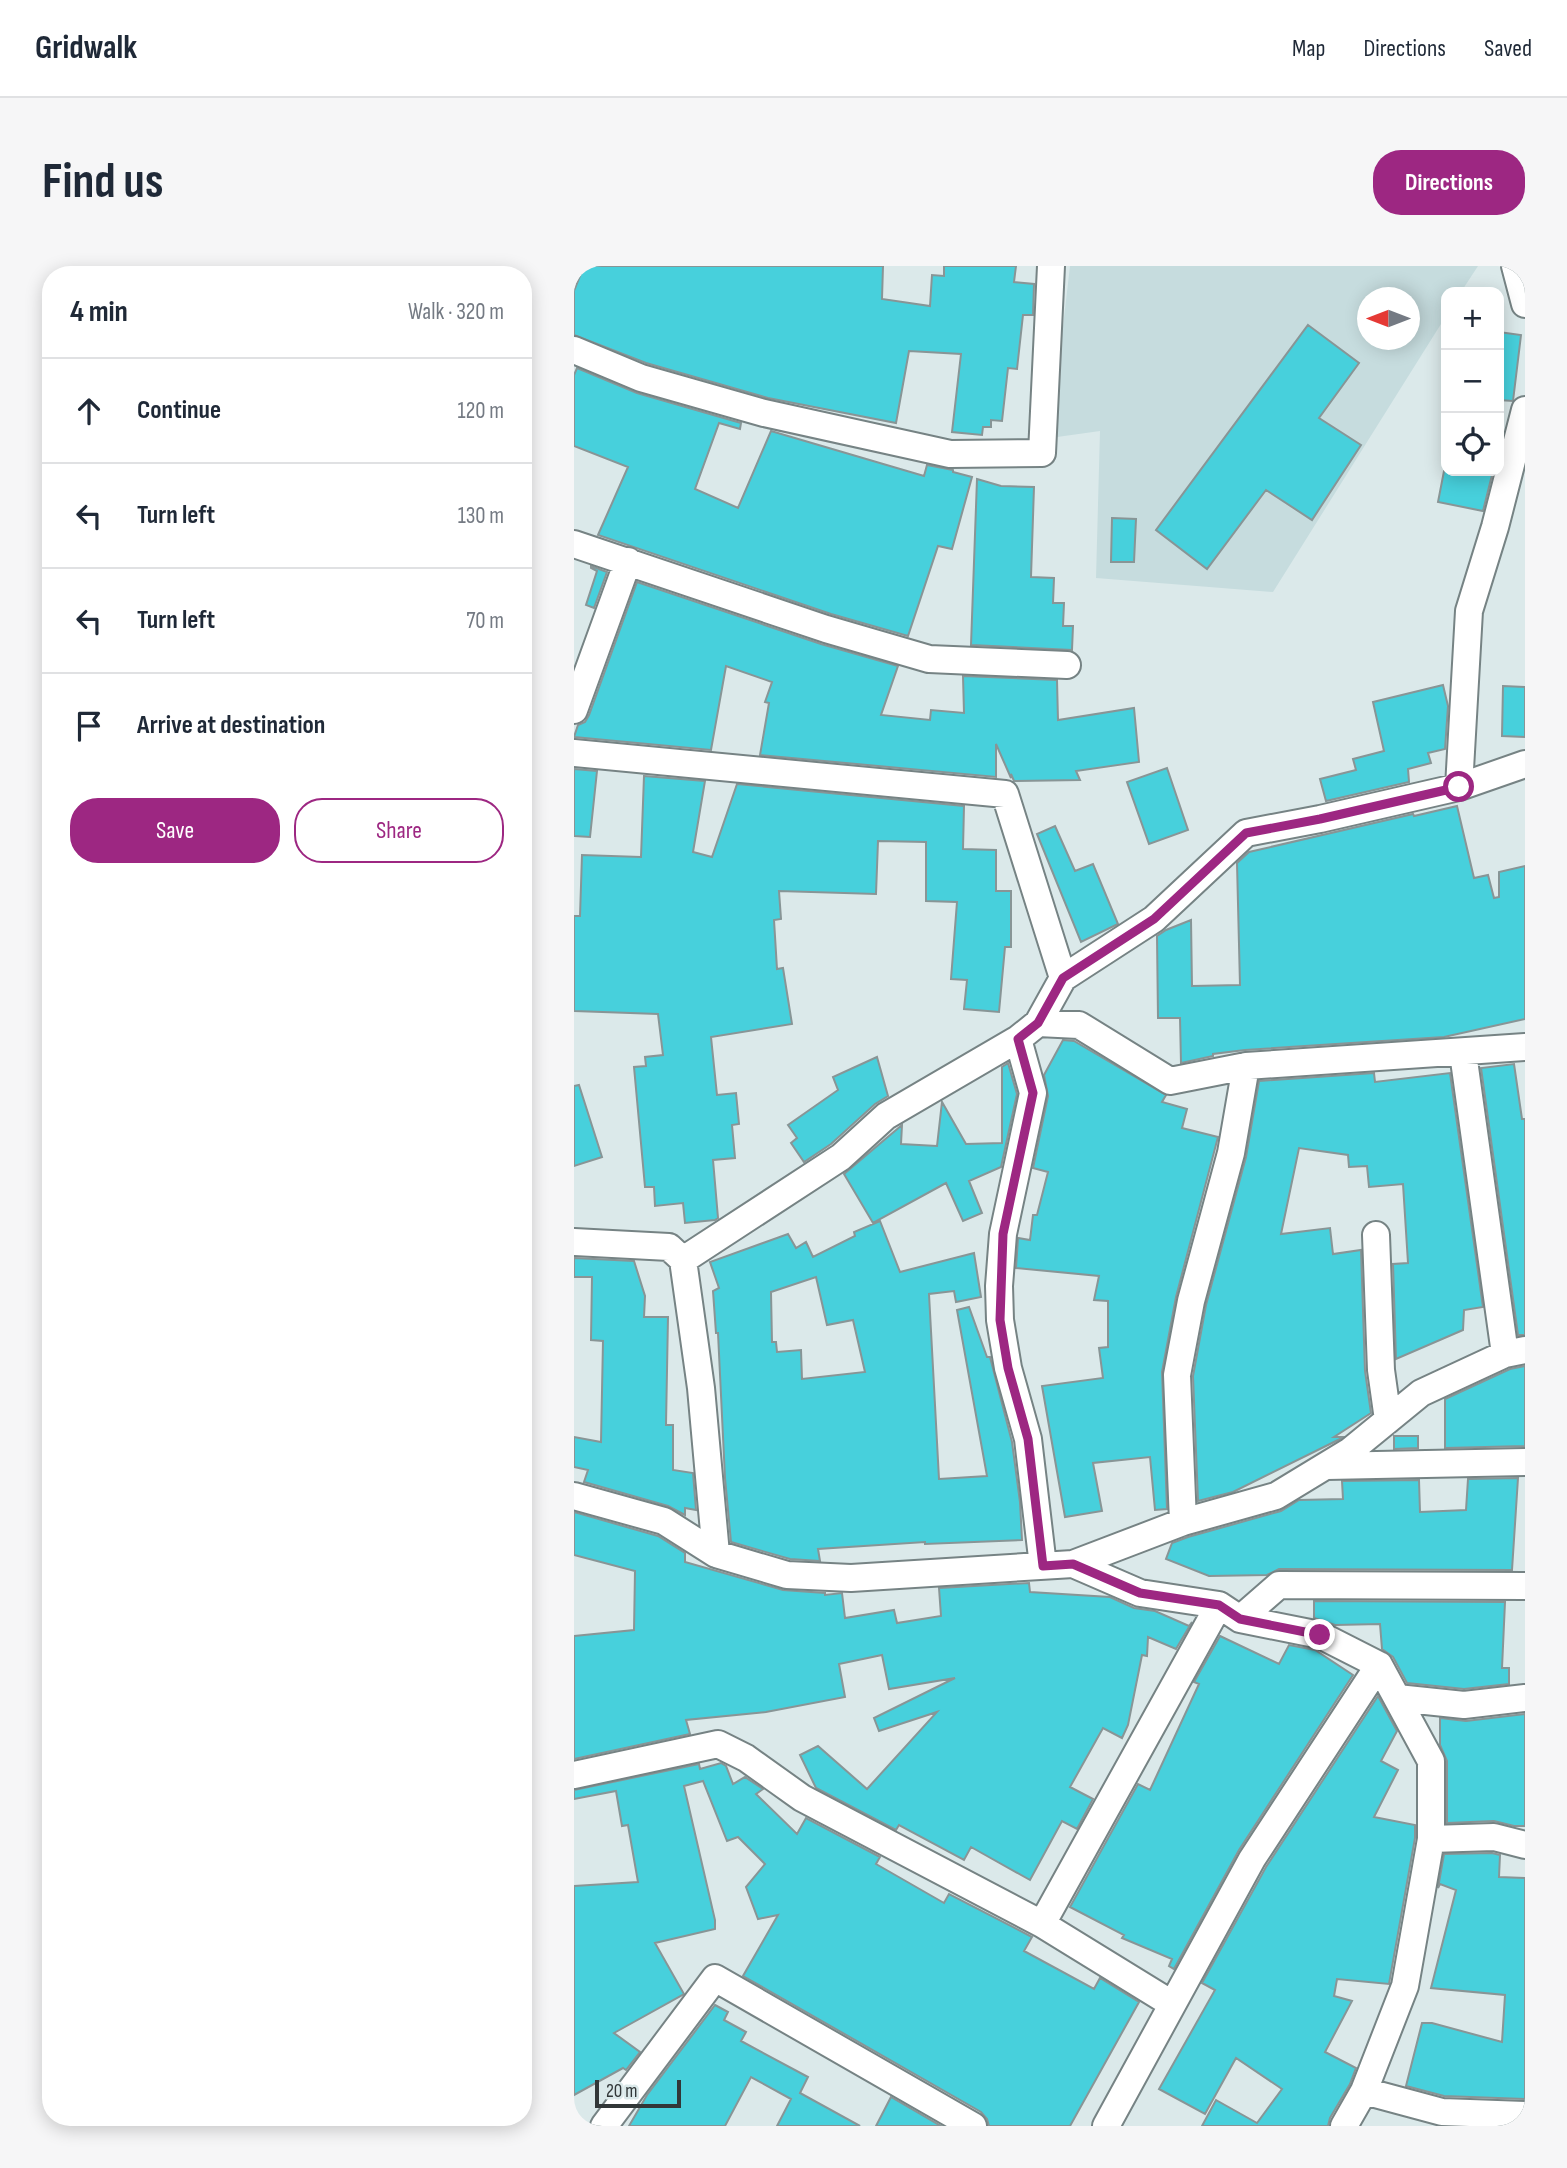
<!DOCTYPE html>
<meta charset="utf-8">
<style>
:root{--surface:#fff;--page:#f6f6f7;--text:#1f2937;--muted:#747a83;--line:#e0e1e3;--accent:#9d2782}
body{margin:0;font-family:"Sofia Sans Condensed",sans-serif;background:var(--page);color:var(--text)}
.controls{position:absolute;right:21px;top:21px;display:grid;overflow:hidden;border-radius:14px;box-shadow:0 4px 18px #0003}
.controls button{width:63px;height:63px;display:grid;place-items:center;padding:0;border:0;border-bottom:2px solid var(--line);background:var(--surface);color:var(--text);font:35px sans-serif}
.compass{position:absolute;left:783px;top:21px;width:63px;height:63px;border-radius:50%;background:var(--surface);box-shadow:0 4px 18px #0003;rotate:270deg}
.scale{position:absolute;left:21px;bottom:18px;width:86px;box-sizing:border-box;padding-left:7px;border:4px solid #323738;border-top:0;font-size:19px;line-height:24px;white-space:nowrap;color:#323738;-webkit-text-stroke:5px #dbe9ea;paint-order:stroke}
.stop{position:absolute;width:21px;height:21px;margin:-16px;border:5px solid #9d2782;border-radius:50%;background:#fff}
.stop.end{background:#9d2782;border-color:#fff;box-shadow:0 2px 7px #0008}
.list{margin:0;padding:0;list-style:none}
h2{display:flex;justify-content:space-between;align-items:center;height:91px;margin:0;padding:0 28px;font-size:30px}
h2 small{font-size:23px;font-weight:400;color:var(--muted)}
.list li{display:grid;grid-template-columns:46px 1fr auto;gap:21px;align-items:center;box-sizing:border-box;height:105px;padding:0 28px;border-top:2px solid var(--line)}
.list b{display:block;font-size:26px;white-space:nowrap}
.list em{font-size:23px;font-style:normal;color:var(--muted)}
.actions{display:flex;gap:14px;padding:21px 28px}
.actions a{flex:1;padding:16px 0;border:2px solid var(--accent);border-radius:28px;text-align:center;font-size:24px;color:var(--accent)}
.actions .main{background:var(--accent);color:#fff}
.icon{flex:none;width:38px;height:38px;fill:none;stroke:currentColor;stroke-width:2;stroke-linecap:round;stroke-linejoin:round}
.map{position:relative;flex:none;width:951px;height:1860px;overflow:hidden;border-radius:28px}
header{display:flex;align-items:center;gap:42px;box-sizing:border-box;height:98px;padding:0 35px;background:var(--surface);border-bottom:2px solid var(--line)}
header strong{font-size:33px}
nav{display:flex;gap:38px;margin-inline-start:auto;font-size:24px}
.intro{display:flex;align-items:center;justify-content:space-between;box-sizing:border-box;height:168px;padding:0 42px}
h1{margin:0;font-size:49px}
.button{padding:18px 32px;border-radius:28px;background:var(--accent);color:#fff;font-size:24px;font-weight:700}
main{display:flex;gap:42px;padding:0 42px}
aside{flex:1;background:var(--surface);border-radius:28px;box-shadow:0 4px 18px #0003}
.map>svg:first-child{display:block}
.built{fill:#c6dcde;fill-rule:evenodd}
.building{fill:#47d0dc;stroke:#889596;stroke-width:2;fill-rule:evenodd}
.lines{fill:none;stroke-linecap:round;stroke-linejoin:round}
.street-casing{stroke:#768384;stroke-width:30}
.street{stroke:#fff;stroke-width:26}
.route{stroke:#9d2782;stroke-width:9}
</style>
<header>
<strong>Gridwalk</strong>
<nav><a>Map</a><a>Directions</a><a>Saved</a></nav>
</header>
<div class="intro"><h1>Find us</h1><a class="button">Directions</a></div>
<main>
<aside>
<h2>4 min<small>Walk · 320 m</small></h2>
<ul class="list">
<li><svg class="icon" aria-label="ahead" viewBox="0 0 24 24"><path d="M12 20V5M6 11l6-6 6 6"/></svg><div><b>Continue</b></div><em>120 m</em></li>
<li><svg class="icon" aria-label="left" viewBox="0 0 24 24"><path d="M17 20v-9H6M10 6l-5 5 5 5"/></svg><div><b>Turn left</b></div><em>130 m</em></li>
<li><svg class="icon" aria-label="left" viewBox="0 0 24 24"><path d="M17 20v-9H6M10 6l-5 5 5 5"/></svg><div><b>Turn left</b></div><em>70 m</em></li>
<li><svg class="icon" aria-label="arrive" viewBox="0 0 24 24"><path d="M6 21V4h12l-3 4 3 4H6"/></svg><div><b>Arrive at destination</b></div></li>
</ul>
<div class="actions"><a class="main">Save</a><a>Share</a></div>
</aside>
<div class="map">
<svg width="951" height="1860" viewBox="0 0 951 1860">
<rect width="100%" height="100%" fill="#dbe9ea"/>
<path class="built" d="M 496,0 L 904,0 L 887,26 L 872,26 L 872,50 L 699,326 L 522,312 L 526,165 L 476,172 ZM 794,32 L 836,32 L 836,74 L 794,74 Z"/>
<path class="building" d="M 10,0 L 309,0 L 308,33 L 356,40 L 358,9 L 370,10 L 370,0 L 442,0 L 440,16 L 460,18 L 459,49 L 449,49 L 443,103 L 434,102 L 428,155 L 417,154 L 417,161 L 409,161 L 408,169 L 378,166 L 387,88 L 335,85 L 322,157 L 194,132 L 72,97 L 0,69 L 0,25 Z
M 734,59 L 785,97 L 745,152 L 787,179 L 738,254 L 692,224 L 633,303 L 582,264 Z
M 925,66 L 947,69 L 939,135 L 925,134 Z
M 3,102 L 63,127 L 167,157 L 166,163 L 145,157 L 121,223 L 164,242 L 197,165 L 350,210 L 353,199 L 379,204 L 379,206 L 398,211 L 378,283 L 364,280 L 334,370 L 257,348 L 24,269 L 54,201 L 0,180 L 0,109 Z
M 870,205 L 919,205 L 909,245 L 864,236 Z
M 403,213 L 427,220 L 460,221 L 457,311 L 480,312 L 479,337 L 490,337 L 489,360 L 499,360 L 498,384 L 397,379 Z
M 538,252 L 562,253 L 560,296 L 537,296 Z
M 17,300 L 33,306 L 20,342 L 12,339 L 23,305 L 17,302 Z
M 63,316 L 247,378 L 324,400 L 307,449 L 356,454 L 357,444 L 390,447 L 389,410 L 483,414 L 484,454 L 560,442 L 565,496 L 502,505 L 506,514 L 440,515 L 437,508 L 437,512 L 422,478 L 422,511 L 186,489 L 195,437 L 191,436 L 198,416 L 152,400 L 137,484 L 0,471 L 4,459 L 11,456 L 15,449 Z
M 869,419 L 874,440 L 871,483 L 854,487 L 857,497 L 834,503 L 835,516 L 752,535 L 746,513 L 782,504 L 779,493 L 810,485 L 799,436 Z
M 929,420 L 951,421 L 951,471 L 928,470 Z
M 593,502 L 614,564 L 575,578 L 553,516 Z
M 0,503 L 23,505 L 16,571 L 0,570 Z
M 70,510 L 131,515 L 119,586 L 138,591 L 163,518 L 390,540 L 389,583 L 422,584 L 422,625 L 437,625 L 437,681 L 431,681 L 425,746 L 390,743 L 393,714 L 377,713 L 383,636 L 352,635 L 352,576 L 304,575 L 302,628 L 205,625 L 207,653 L 200,654 L 203,703 L 209,702 L 218,758 L 137,771 L 143,829 L 162,827 L 165,858 L 158,859 L 161,892 L 139,894 L 144,952 L 141,954 L 111,957 L 109,937 L 81,940 L 80,921 L 71,921 L 60,801 L 72,800 L 71,791 L 89,789 L 84,748 L 0,745 L 0,650 L 6,650 L 8,589 L 67,591 Z
M 883,540 L 900,612 L 914,609 L 920,632 L 925,631 L 925,606 L 951,600 L 951,753 L 870,771 L 671,784 L 639,788 L 639,790 L 607,797 L 606,752 L 584,752 L 583,670 L 592,664 L 617,654 L 618,720 L 666,719 L 663,597 L 675,586 L 839,548 L 840,550 Z
M 481,560 L 501,605 L 519,598 L 544,658 L 507,676 L 463,568 Z
M 489,774 L 500,775 L 592,829 L 588,836 L 613,843 L 608,862 L 644,871 L 602,1031 L 588,1106 L 593,1243 L 581,1244 L 576,1191 L 519,1197 L 528,1245 L 491,1251 L 468,1120 L 529,1112 L 525,1082 L 534,1081 L 534,1035 L 520,1034 L 525,1010 L 442,1002 L 444,972 L 456,974 L 459,949 L 463,949 L 474,906 L 459,902 L 474,830 L 470,809 Z
M 303,791 L 314,830 L 301,838 L 257,878 L 230,896 L 217,877 L 223,872 L 214,859 L 264,824 L 259,811 Z
M 434,797 L 443,828 L 427,901 L 395,915 L 408,947 L 389,955 L 372,917 L 299,957 L 270,908 L 328,859 L 327,878 L 363,880 L 368,836 L 392,878 L 428,877 L 428,801 Z
M 940,798 L 948,853 L 951,853 L 951,1069 L 944,1069 L 907,802 Z
M 800,807 L 801,816 L 876,807 L 909,1041 L 890,1044 L 889,1064 L 822,1093 L 819,998 L 834,997 L 829,918 L 795,921 L 793,900 L 775,901 L 774,889 L 725,882 L 707,968 L 756,962 L 759,988 L 787,984 L 791,1105 L 797,1147 L 760,1171 L 769,1171 L 764,1174 L 659,1226 L 624,1235 L 619,1110 L 632,1039 L 672,891 L 685,815 Z
M 5,819 L 28,891 L 0,900 L 0,820 Z
M 306,955 L 326,1006 L 400,987 L 407,1031 L 382,1036 L 380,1025 L 355,1028 L 365,1213 L 413,1210 L 383,1044 L 395,1041 L 413,1091 L 416,1091 L 438,1176 L 446,1236 L 448,1274 L 351,1278 L 351,1276 L 244,1283 L 246,1295 L 216,1293 L 157,1276 L 151,1212 L 144,1067 L 142,1067 L 139,1025 L 145,1022 L 136,996 L 214,968 L 222,982 L 232,976 L 239,991 L 281,970 L 280,966 ZM 242,1011 L 253,1059 L 279,1054 L 291,1106 L 228,1113 L 227,1084 L 203,1086 L 202,1076 L 198,1076 L 197,1026 Z
M 0,992 L 60,995 L 71,1030 L 70,1051 L 94,1051 L 92,1159 L 99,1159 L 99,1204 L 119,1207 L 122,1244 L 111,1242 L 111,1249 L 94,1240 L 10,1216 L 14,1204 L 0,1201 L 0,1171 L 27,1176 L 29,1075 L 17,1074 L 18,1011 L 0,1011 Z
M 951,1100 L 951,1180 L 871,1182 L 871,1133 L 936,1103 Z
M 820,1170 L 844,1170 L 844,1182 L 820,1183 Z
M 944,1212 L 938,1304 L 705,1303 L 693,1309 L 635,1310 L 592,1293 L 598,1277 L 614,1271 L 707,1245 L 725,1234 L 769,1233 L 768,1215 L 845,1214 L 846,1246 L 892,1244 L 894,1213 Z
M 0,1246 L 84,1270 L 111,1287 L 111,1296 L 209,1324 L 251,1327 L 251,1329 L 268,1327 L 271,1352 L 320,1344 L 323,1357 L 367,1350 L 365,1322 L 455,1317 L 456,1326 L 536,1331 L 560,1342 L 581,1345 L 615,1360 L 618,1356 L 602,1383 L 574,1371 L 573,1390 L 568,1389 L 554,1459 L 548,1472 L 529,1462 L 496,1521 L 519,1533 L 503,1563 L 488,1555 L 456,1614 L 397,1581 L 390,1594 L 325,1559 L 322,1564 L 242,1522 L 226,1489 L 244,1480 L 293,1523 L 363,1446 L 305,1465 L 300,1452 L 381,1412 L 315,1423 L 308,1389 L 265,1398 L 271,1431 L 192,1446 L 112,1454 L 116,1468 L 0,1493 L 0,1370 L 60,1364 L 61,1305 L 0,1289 Z
M 740,1335 L 931,1336 L 928,1402 L 935,1402 L 935,1418 L 890,1423 L 833,1417 L 819,1391 L 808,1383 L 806,1358 L 761,1359 L 740,1352 Z
M 646,1370 L 705,1398 L 715,1379 L 741,1384 L 779,1409 L 665,1584 L 600,1703 L 595,1700 L 598,1693 L 548,1672 L 550,1669 L 496,1641 L 564,1518 L 576,1524 L 625,1418 L 620,1416 Z
M 804,1430 L 823,1465 L 807,1495 L 824,1504 L 800,1551 L 841,1559 L 841,1572 L 815,1718 L 763,1713 L 760,1730 L 778,1735 L 751,1786 L 782,1802 L 776,1818 L 756,1852 L 754,1860 L 628,1860 L 642,1834 L 683,1857 L 708,1823 L 662,1792 L 631,1848 L 585,1823 L 641,1724 L 628,1717 L 692,1601 Z
M 951,1448 L 951,1560 L 940,1560 L 920,1555 L 873,1557 L 873,1495 L 866,1479 L 866,1452 L 892,1455 Z
M 147,1497 L 152,1500 L 159,1518 L 171,1511 L 189,1523 L 182,1528 L 223,1568 L 232,1552 L 306,1591 L 302,1598 L 370,1637 L 375,1628 L 458,1671 L 450,1685 L 520,1723 L 526,1712 L 565,1736 L 496,1860 L 415,1860 L 413,1853 L 407,1846 L 169,1710 L 204,1649 L 184,1653 L 172,1621 L 191,1598 L 164,1571 L 153,1575 L 129,1515 L 110,1520 L 141,1654 L 141,1663 L 81,1677 L 110,1728 L 40,1767 L 66,1786 L 52,1804 L 49,1802 L 0,1829 L 0,1620 L 64,1616 L 54,1559 L 48,1560 L 42,1525 L 0,1533 L 0,1524 L 125,1498 L 126,1503 Z
M 918,1587 L 926,1589 L 925,1611 L 951,1612 L 951,1833 L 870,1830 L 832,1820 L 848,1757 L 858,1757 L 928,1776 L 931,1729 L 857,1722 L 882,1624 L 866,1618 L 864,1622 L 870,1588 Z
M 141,1739 L 154,1746 L 150,1754 L 172,1766 L 167,1775 L 234,1811 L 226,1827 L 286,1860 L 203,1860 L 217,1833 L 177,1811 L 151,1860 L 55,1860 L 73,1829 Z
M 317,1831 L 367,1860 L 302,1860 Z"/>
<g class="lines">
<g class="street-casing">
<path id="street" d="M 941,0 L 951,38
M 0,84 L 67,112 L 190,147 L 376,188 L 468,187 L 477,0
M 0,278 L 252,363 L 355,393 L 493,399
M 0,444 L 54,295
M 0,487 L 431,528 L 489,712
M 885,521 L 895,345 L 921,261 L 951,144
M 464,757 L 505,759 L 596,815 L 672,800 L 951,781
M 444,773 L 459,827 L 429,968 L 425,1020 L 426,1054 L 434,1102 L 454,1173 L 469,1300
M 889,787 L 931,1088
M 802,969 L 807,1104 L 814,1154
M 0,976 L 95,981 L 109,994 L 267,891 L 312,850 L 444,773 L 464,757 L 489,712 L 580,653 L 672,567 L 746,553 L 885,521 L 951,498
M 109,994 L 127,1122 L 142,1288
M 753,1200 L 951,1196
M 0,1230 L 90,1255 L 142,1288 L 213,1309 L 277,1312 L 499,1298 L 609,1256 L 702,1230 L 776,1185 L 847,1127 L 931,1088 L 951,1084
M 609,1256 L 603,1109 L 617,1035 L 657,887 L 672,800
M 499,1298 L 566,1327 L 645,1339 L 666,1353 L 746,1369 L 805,1399 L 857,1495 L 857,1573 L 831,1720 L 790,1825 L 770,1860
M 666,1353 L 705,1319 L 951,1320
M 823,1432 L 890,1439 L 951,1432
M 0,1509 L 144,1478 L 172,1492 L 228,1532 L 468,1658 L 598,1738
M 857,1573 L 920,1571 L 951,1579
M 468,1658 L 645,1339
M 790,1825 L 868,1846 L 951,1849
M 30,1860 L 141,1712 L 399,1860
M 532,1860 L 678,1593 L 805,1399"/>
</g>
<use href="#street" class="street"/>
</g>
<g class="lines">
<path class="route" d="M 746,1369 L 666,1353 L 645,1339 L 566,1327 L 499,1298 L 469,1300 L 454,1173 L 434,1102 L 426,1054 L 429,968 L 459,827 L 444,773 L 464,757 L 489,712 L 580,653 L 672,567 L 746,553 L 885,521"/>
</g>
</svg>
<div class="controls">
<button>+</button>
<button>−</button>
<button><svg class="icon" aria-label="locate" viewBox="0 0 24 24"><circle cx="12" cy="12" r="6"/><path d="M12 2v4M12 18v4M2 12h4M18 12h4"/></svg></button>
</div>
<svg class="compass" viewBox="-18 -18 36 36"><path d="M0-13l5 13h-10z" fill="#e53935"/><path d="M0 13l5-13h-10z" fill="#747a83"/></svg>
<div class="scale">20 m</div>
<div class="stop" style="left:885px;top:521px"></div>
<div class="stop end" style="left:746px;top:1369px"></div>
</div>
</main>
